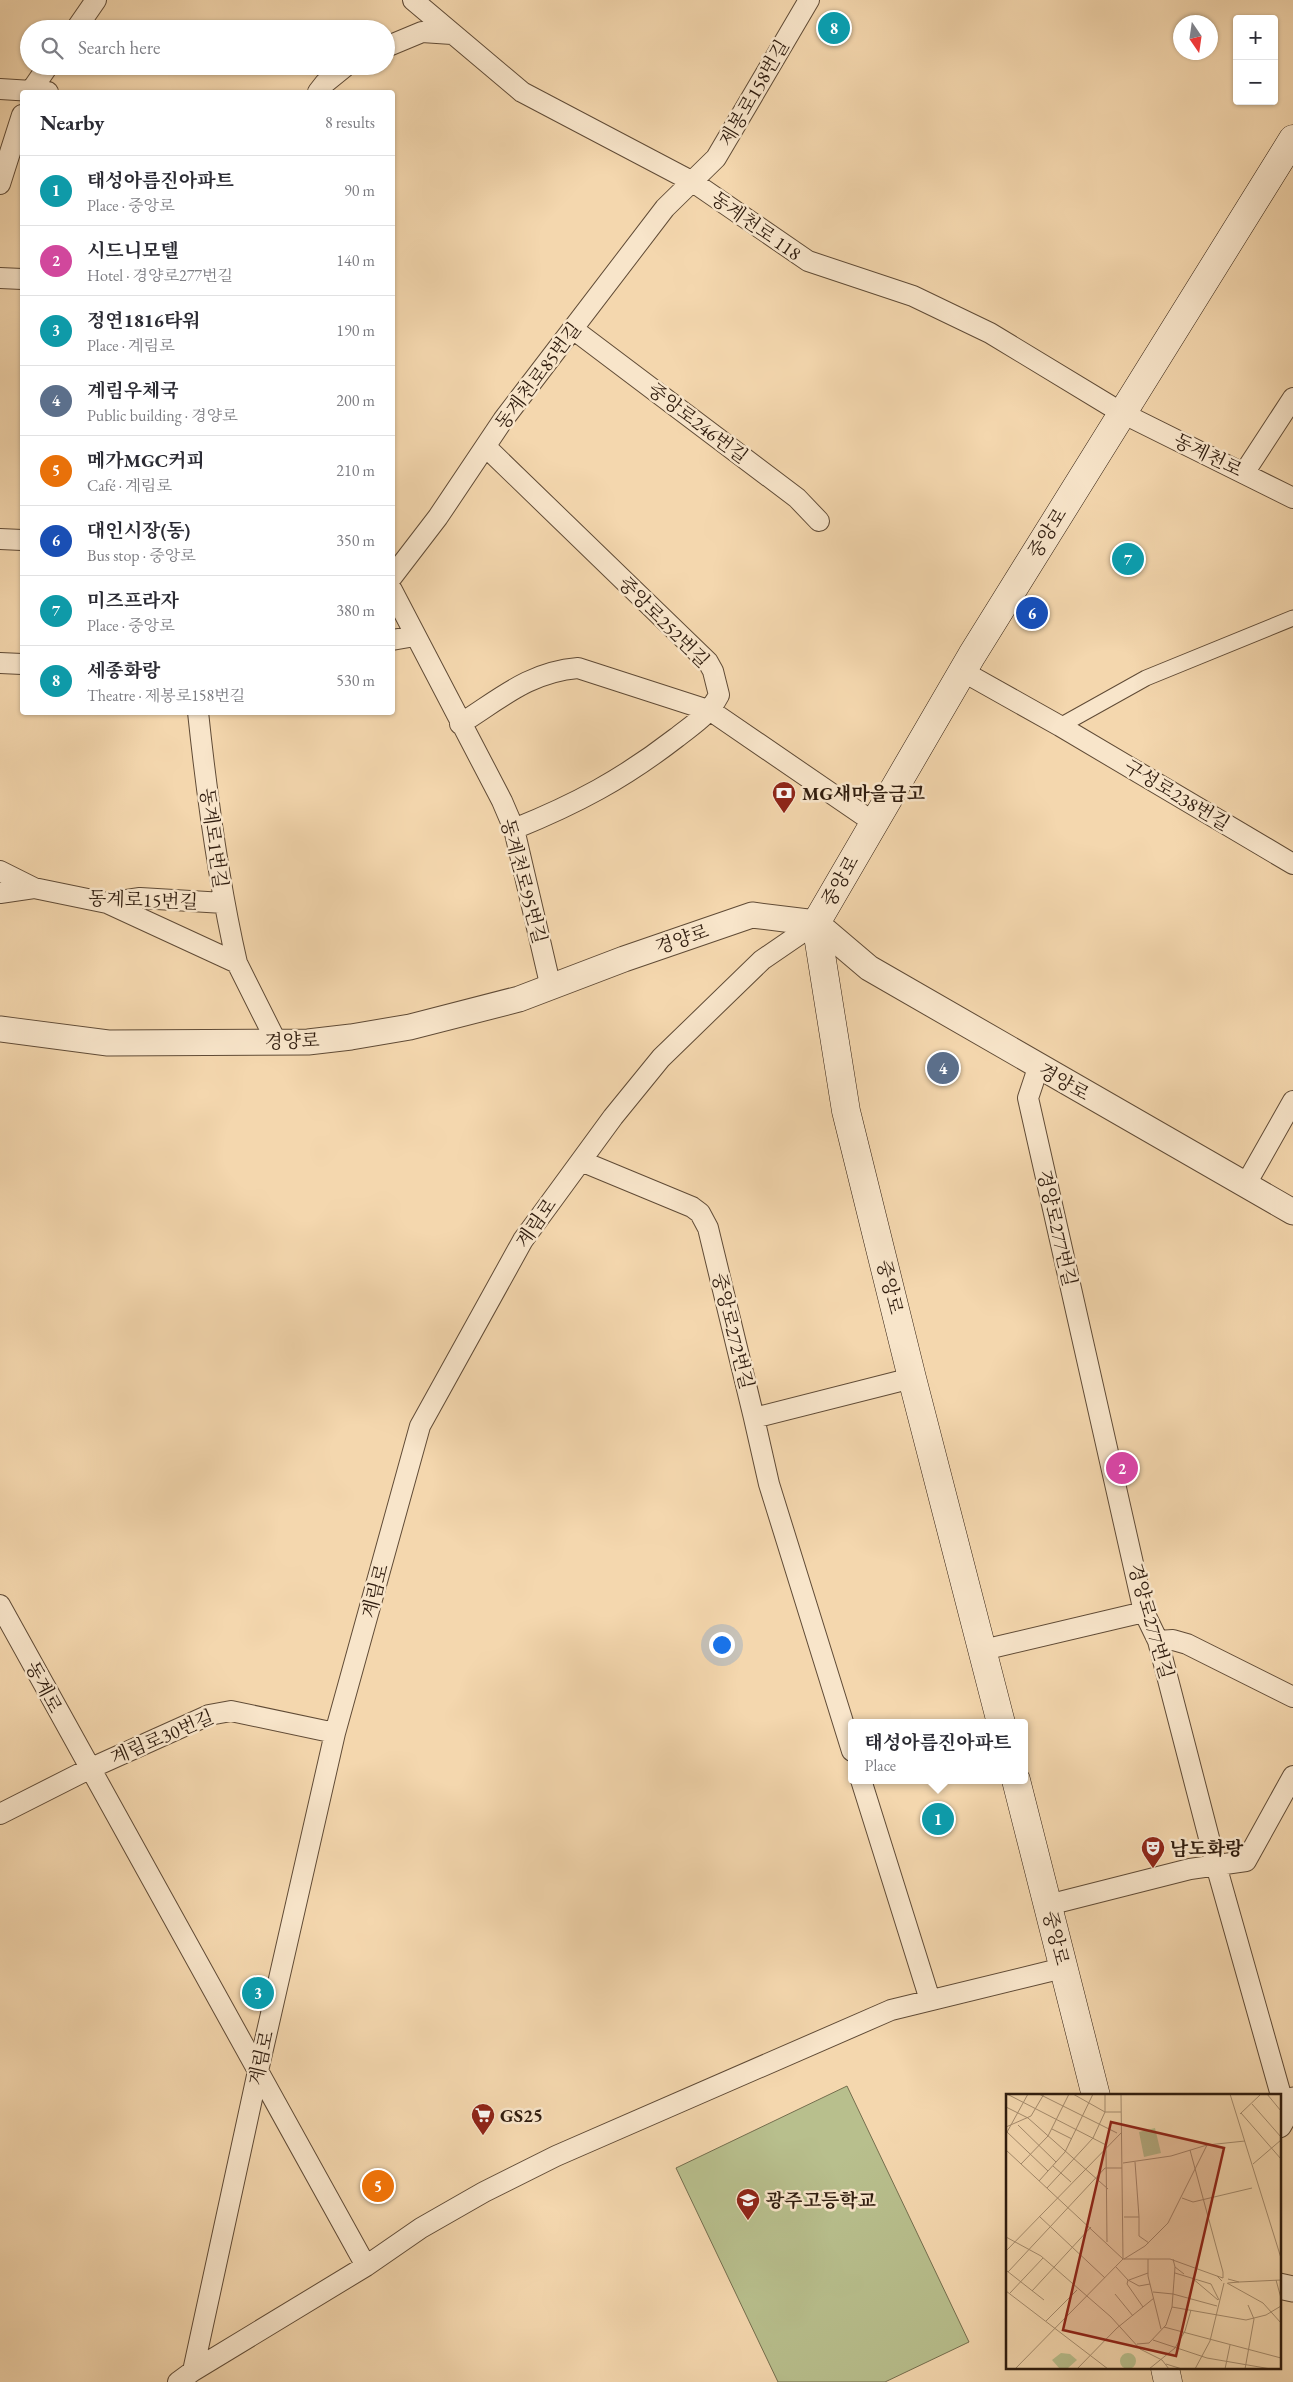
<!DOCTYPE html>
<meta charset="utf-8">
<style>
:root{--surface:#fff;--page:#f7f7f7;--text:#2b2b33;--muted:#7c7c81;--line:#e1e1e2;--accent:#8f2418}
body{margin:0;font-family:"EB Garamond","Noto Serif KR",serif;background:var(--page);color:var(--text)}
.controls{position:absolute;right:15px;top:15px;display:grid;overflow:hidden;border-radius:5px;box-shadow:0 1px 4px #0004}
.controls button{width:45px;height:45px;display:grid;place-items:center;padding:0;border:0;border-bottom:1px solid var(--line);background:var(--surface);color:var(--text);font:25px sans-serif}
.compass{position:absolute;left:1173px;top:15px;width:45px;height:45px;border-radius:50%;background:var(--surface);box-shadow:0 1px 4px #0004;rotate:167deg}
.you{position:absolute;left:721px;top:1644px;width:18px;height:18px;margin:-12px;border:4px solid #fff;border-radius:50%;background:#1a73e8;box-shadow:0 0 0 8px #1a73e833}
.badge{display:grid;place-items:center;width:32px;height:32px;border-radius:50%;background:var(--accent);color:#fff;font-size:16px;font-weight:700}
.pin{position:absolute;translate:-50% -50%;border:2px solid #fff;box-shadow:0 1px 5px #0006}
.popup{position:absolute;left:848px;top:1719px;width:180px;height:65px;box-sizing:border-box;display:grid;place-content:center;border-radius:5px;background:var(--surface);filter:drop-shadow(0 1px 4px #0005);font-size:16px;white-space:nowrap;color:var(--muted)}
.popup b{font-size:19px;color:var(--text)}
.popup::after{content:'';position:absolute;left:50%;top:100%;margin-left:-10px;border:10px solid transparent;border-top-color:var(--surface)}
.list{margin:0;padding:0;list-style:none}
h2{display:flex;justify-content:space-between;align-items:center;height:65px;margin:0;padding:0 20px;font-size:21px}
h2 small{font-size:16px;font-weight:400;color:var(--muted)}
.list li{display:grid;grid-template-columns:32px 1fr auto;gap:15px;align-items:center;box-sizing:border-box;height:70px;padding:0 20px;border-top:1px solid var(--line)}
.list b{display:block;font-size:19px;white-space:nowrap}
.list p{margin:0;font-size:16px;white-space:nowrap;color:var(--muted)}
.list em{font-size:16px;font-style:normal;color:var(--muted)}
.icon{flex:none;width:28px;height:28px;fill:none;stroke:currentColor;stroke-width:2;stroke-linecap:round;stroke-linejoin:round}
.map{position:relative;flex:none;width:1293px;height:2382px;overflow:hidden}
.search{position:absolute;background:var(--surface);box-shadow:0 1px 4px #0004;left:20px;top:20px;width:375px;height:55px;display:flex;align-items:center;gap:12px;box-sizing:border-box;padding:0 18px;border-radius:28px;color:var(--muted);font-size:19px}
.panel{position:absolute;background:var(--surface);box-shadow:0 1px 4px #0004;left:20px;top:90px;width:375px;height:625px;border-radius:5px}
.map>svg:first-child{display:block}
.green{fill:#b8bf8d;stroke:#746e4e}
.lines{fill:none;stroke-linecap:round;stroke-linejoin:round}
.pedestrian-casing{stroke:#604b36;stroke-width:17}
.minor-casing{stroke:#604b36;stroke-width:22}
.tertiary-casing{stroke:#604b36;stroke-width:27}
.secondary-casing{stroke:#2f1c0e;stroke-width:29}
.pedestrian{stroke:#f8e5ca;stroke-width:15}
.minor{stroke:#f8e5ca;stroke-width:20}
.tertiary{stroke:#f8e5ca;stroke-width:25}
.secondary{stroke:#f8e5ca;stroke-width:28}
.labels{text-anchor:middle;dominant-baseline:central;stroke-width:5;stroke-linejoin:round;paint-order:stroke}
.street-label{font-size:19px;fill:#2f1c0e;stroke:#f8e5ca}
.poi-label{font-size:19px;font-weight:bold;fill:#2f1c0e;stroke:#f8e5ca;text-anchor:start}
.inset-road{fill:none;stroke:#a58c6e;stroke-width:1}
.view{fill:#8f2418;fill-opacity:0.15;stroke:#8f2418;stroke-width:2.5}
.inset-edge{fill:none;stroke:#2f1c0e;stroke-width:2.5}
</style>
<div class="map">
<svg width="1293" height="2382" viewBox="0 0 1293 2382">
<rect width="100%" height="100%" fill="#f4d7ae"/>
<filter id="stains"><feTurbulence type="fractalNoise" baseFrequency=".004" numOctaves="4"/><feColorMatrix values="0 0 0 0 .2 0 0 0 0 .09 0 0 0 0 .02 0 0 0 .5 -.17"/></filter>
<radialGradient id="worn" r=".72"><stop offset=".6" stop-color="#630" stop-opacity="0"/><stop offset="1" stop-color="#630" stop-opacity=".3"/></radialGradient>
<path class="green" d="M 847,2086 L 969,2342 L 885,2382 L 778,2382 L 676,2168 Z"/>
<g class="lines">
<g class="pedestrian-casing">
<path id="pedestrian" d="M 1060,726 L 1146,678 L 1293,618"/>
</g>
<g class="minor-casing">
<path id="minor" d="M 413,0 L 522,92 L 693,182 L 808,261 L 913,296 L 990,333 L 1122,413 L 1293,498
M 76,29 L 96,0
M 386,47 L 422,32 L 452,34
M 0,89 L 48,92
M 30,92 L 48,66
M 318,92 L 325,83 L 346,66
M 0,184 L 22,115
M 0,278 L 22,279
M 573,329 L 797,498 L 819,521
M 486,447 L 708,662 L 713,671 L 719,695 C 708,716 695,723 676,738 C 623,779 576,804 514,829
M 1244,473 L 1293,398
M 0,539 L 22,540
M 392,577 L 438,517 L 503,420 L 665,208 L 716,158 L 809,0
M 392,590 L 502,801 L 514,829 L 551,988
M 392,640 L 415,636
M 0,663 L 22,664
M 962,671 L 1060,726 L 1293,864
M 198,712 C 207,797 218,880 237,963
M 460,724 C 500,699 529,672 578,668 L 711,711 L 873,822
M 0,871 L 34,888 L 107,903 L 140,898 L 224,903
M 0,893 L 34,888
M 107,903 L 237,963 L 277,1043
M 1038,1068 L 1028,1098 L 1144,1612 L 1158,1641 L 1216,1865 L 1286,2113 L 1293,2115
M 581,1161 L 692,1207 L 700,1213 L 708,1228 L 754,1418 L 912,1378
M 1246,1184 L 1293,1101
M 754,1418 L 769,1484 L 852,1751
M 0,1605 L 366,2266
M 1158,1641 L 1173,1640 L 1187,1644 L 1293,1697
M 983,1650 L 1144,1612
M 861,1780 L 930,2000
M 0,1814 L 89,1769 L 209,1715 L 231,1711 L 335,1733
M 1048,1905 L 1190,1869 L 1246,1861 L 1293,1776
M 193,2371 L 366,2266 L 421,2228 L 484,2192 L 556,2156 L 891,2010 L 1063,1968
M 178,2382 L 193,2371 L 258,2071 L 335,1733 L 420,1426 L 523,1240 L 613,1117 L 661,1058 L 762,960 L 816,923"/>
</g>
<g class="tertiary-casing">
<path id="tertiary" d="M 0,1029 L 108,1043 L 308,1042 L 351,1037 L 410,1027 L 519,999 L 624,959 L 752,915 L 816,923 L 869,968 L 1293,1212
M 1279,2125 L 1293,2100
M 1279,2286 L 1293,2289"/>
</g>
<g class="secondary-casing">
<path id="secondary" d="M 1001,1723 L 912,1378 L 846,1111 L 816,923 L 972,655 L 1293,139
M 1016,1780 L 1096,2096
M 1165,2368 L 1168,2382"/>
</g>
<use href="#pedestrian" class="pedestrian"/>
<use href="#minor" class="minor"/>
<use href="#tertiary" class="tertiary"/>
<use href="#secondary" class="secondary"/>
</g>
<defs>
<g id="bank-pin" transform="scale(1.25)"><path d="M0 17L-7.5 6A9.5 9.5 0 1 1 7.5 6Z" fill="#8f2418" stroke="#f8e5ca"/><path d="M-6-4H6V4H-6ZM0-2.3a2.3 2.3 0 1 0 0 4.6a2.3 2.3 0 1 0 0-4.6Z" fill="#fff"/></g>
<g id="theatre-pin" transform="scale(1.25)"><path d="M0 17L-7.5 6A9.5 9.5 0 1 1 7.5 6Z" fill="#8f2418" stroke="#f8e5ca"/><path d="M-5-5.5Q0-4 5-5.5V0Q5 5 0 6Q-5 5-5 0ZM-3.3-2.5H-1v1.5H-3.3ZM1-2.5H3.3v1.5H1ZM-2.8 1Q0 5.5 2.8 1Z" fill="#fff"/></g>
<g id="supermarket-pin" transform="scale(1.25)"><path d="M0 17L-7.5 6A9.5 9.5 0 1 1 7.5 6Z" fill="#8f2418" stroke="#f8e5ca"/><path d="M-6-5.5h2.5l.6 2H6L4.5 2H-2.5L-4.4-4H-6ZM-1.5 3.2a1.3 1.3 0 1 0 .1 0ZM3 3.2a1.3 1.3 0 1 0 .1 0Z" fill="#fff"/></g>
<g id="school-pin" transform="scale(1.25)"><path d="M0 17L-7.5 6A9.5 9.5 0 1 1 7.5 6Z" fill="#8f2418" stroke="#f8e5ca"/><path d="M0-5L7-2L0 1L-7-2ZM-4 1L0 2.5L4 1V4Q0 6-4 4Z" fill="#fff"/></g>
</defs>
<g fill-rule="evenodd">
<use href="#bank-pin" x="784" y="793"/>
<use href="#theatre-pin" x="1153" y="1848"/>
<use href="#supermarket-pin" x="483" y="2115"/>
<use href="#school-pin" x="748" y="2200"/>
</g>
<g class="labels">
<g class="street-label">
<text transform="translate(754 93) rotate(-60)">제봉로158번길</text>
<text transform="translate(756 226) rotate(35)">동계천로 118</text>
<text transform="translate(538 376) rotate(-53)">동계천로85번길</text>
<text transform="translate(698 423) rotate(37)">중앙로246번길</text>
<text transform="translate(1208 455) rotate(26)">동계천로</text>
<text transform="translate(1047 533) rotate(-58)">중앙로</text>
<text transform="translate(664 622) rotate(45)">중앙로252번길</text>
<text transform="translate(1177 795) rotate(31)">구성로238번길</text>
<text transform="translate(214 838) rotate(82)">동계로1번길</text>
<text transform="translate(524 881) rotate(75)">동계천로95번길</text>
<text transform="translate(840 881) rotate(-61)">중앙로</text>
<text transform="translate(143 900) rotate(2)">동계로15번길</text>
<text transform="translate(682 939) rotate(-19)">경양로</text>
<text transform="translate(292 1041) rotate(-2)">경양로</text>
<text transform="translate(1064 1082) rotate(29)">경양로</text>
<text transform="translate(536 1223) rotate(-55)">계림로</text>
<text transform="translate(1057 1228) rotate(77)">경양로277번길</text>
<text transform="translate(890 1287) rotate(76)">중앙로</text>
<text transform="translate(733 1331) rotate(76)">중앙로272번길</text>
<text transform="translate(375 1591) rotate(-75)">계림로</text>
<text transform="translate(1151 1621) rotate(74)">경양로277번길</text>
<text transform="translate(44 1687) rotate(62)">동계로</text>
<text transform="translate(162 1737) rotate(-23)">계림로30번길</text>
<text transform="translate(1056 1938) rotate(76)">중앙로</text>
<text transform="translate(261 2058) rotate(-77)">계림로</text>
</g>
<g class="poi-label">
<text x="802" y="793">MG새마을금고</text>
<text x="1170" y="1848">남도화랑</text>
<text x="500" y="2115">GS25</text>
<text x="766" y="2200">광주고등학교</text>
</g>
</g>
<g transform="translate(1006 2094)">
<rect width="275" height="275" fill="#f4d7ae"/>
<path d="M 149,34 L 155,59 L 138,63 L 133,38 ZM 55,259 L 64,260 L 71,266 L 62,274 L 54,275 L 46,266 ZM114 267a8 8 0 1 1 16 0a8 8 0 1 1-16 0Z" fill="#b8bf8d"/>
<path class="inset-road" d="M 1,0 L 100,51 L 101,148M 33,0 L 111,39M 67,0 L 99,18 L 115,18M 224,0 L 275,164M 261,0 L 275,17M 246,10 L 275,43M 0,13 L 22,24 L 102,95M 235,19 L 275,65M 234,20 L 255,0M 12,31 L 50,68M 0,33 L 25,22 L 38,0M 46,35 L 66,45M 1,38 L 42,77M 0,40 L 22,0M 0,56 L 117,165 L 164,165 L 211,182M 184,56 L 217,178 L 217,184 L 211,182 L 216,187M 129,68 L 133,123M 117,69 L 165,62 L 201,51M 15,70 L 42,42 L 63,0M 247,70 L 275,46M 47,72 L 65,88M 33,87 L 59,58 L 87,0M 41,94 L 87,44 L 99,18 L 99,0M 176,104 L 187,108 L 246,94M 33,122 L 99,184M 118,123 L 133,123 L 133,142 L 143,149M 0,143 L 35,162 L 105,223 L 134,255 L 156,266 L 163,275M 0,157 L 116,38M 118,165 L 139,152 L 162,129 L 201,51 L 239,47M 142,165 L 142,182 L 155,235M 167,165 L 169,173 L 178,180M 110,173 L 122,186 L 121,190 L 137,213M 1,177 L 38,206M 2,178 L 99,74 L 116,74M 169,179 L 205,190 L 213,206M 186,184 L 212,206M 122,186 L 133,192 L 144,190M 123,186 L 142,179M 270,186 L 275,204M 233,188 L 275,186M 221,189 L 257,209 L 275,229M 222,189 L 233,188 L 222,185M 0,197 L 102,275M 26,197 L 85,133M 147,198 L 167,200 L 211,212M 4,199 L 37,164M 109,200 L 127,222M 166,213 L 240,226 L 260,221 L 275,212M 40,227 L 71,196M 158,233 L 275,264M 147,246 L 201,264 L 265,275M 131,250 L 143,249 L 160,231 L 166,213 L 169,173M 160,270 L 176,275M 9,275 L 117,165 L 115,0M 71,275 L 111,234 L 148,204M 143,275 L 169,254 L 179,237 L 185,216M 189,275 L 204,247 L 218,189M 219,275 L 224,251M 239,275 L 248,225 L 242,211"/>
<path class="view" d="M 105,28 L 218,54 L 170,262 L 57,236 Z"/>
<rect width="275" height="275" class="inset-edge"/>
</g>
<rect width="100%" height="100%" filter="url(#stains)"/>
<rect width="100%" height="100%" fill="url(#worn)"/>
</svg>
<div class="controls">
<button>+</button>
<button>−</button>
</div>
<svg class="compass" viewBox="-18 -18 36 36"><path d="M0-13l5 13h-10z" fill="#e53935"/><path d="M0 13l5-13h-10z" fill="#7c7c81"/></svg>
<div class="you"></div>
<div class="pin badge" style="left:938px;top:1819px;background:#0f9aa8">1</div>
<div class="popup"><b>태성아름진아파트</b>Place</div>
<div class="pin badge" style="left:1122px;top:1468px;background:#d1479c">2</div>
<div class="pin badge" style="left:258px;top:1993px;background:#0f9aa8">3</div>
<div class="pin badge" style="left:943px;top:1068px;background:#5c6f8a">4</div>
<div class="pin badge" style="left:378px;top:2186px;background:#e8710a">5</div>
<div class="pin badge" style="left:1032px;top:613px;background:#1a4fb4">6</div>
<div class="pin badge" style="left:1128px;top:559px;background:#0f9aa8">7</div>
<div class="pin badge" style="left:834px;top:28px;background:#0f9aa8">8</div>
<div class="search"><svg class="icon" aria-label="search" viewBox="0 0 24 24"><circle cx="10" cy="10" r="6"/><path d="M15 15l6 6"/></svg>Search here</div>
<section class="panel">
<h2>Nearby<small>8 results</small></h2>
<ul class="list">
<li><span class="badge" style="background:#0f9aa8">1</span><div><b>태성아름진아파트</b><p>Place · 중앙로</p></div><em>90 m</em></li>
<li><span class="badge" style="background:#d1479c">2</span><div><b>시드니모텔</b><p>Hotel · 경양로277번길</p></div><em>140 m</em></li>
<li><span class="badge" style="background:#0f9aa8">3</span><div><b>정연1816타워</b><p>Place · 계림로</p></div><em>190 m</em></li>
<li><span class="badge" style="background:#5c6f8a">4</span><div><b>계림우체국</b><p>Public building · 경양로</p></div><em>200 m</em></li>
<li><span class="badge" style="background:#e8710a">5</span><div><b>메가MGC커피</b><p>Café · 계림로</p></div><em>210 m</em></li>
<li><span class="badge" style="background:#1a4fb4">6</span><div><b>대인시장(동)</b><p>Bus stop · 중앙로</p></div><em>350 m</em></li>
<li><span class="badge" style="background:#0f9aa8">7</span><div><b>미즈프라자</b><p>Place · 중앙로</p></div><em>380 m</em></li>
<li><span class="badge" style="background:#0f9aa8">8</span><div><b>세종화랑</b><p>Theatre · 제봉로158번길</p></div><em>530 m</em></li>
</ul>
</section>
</div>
